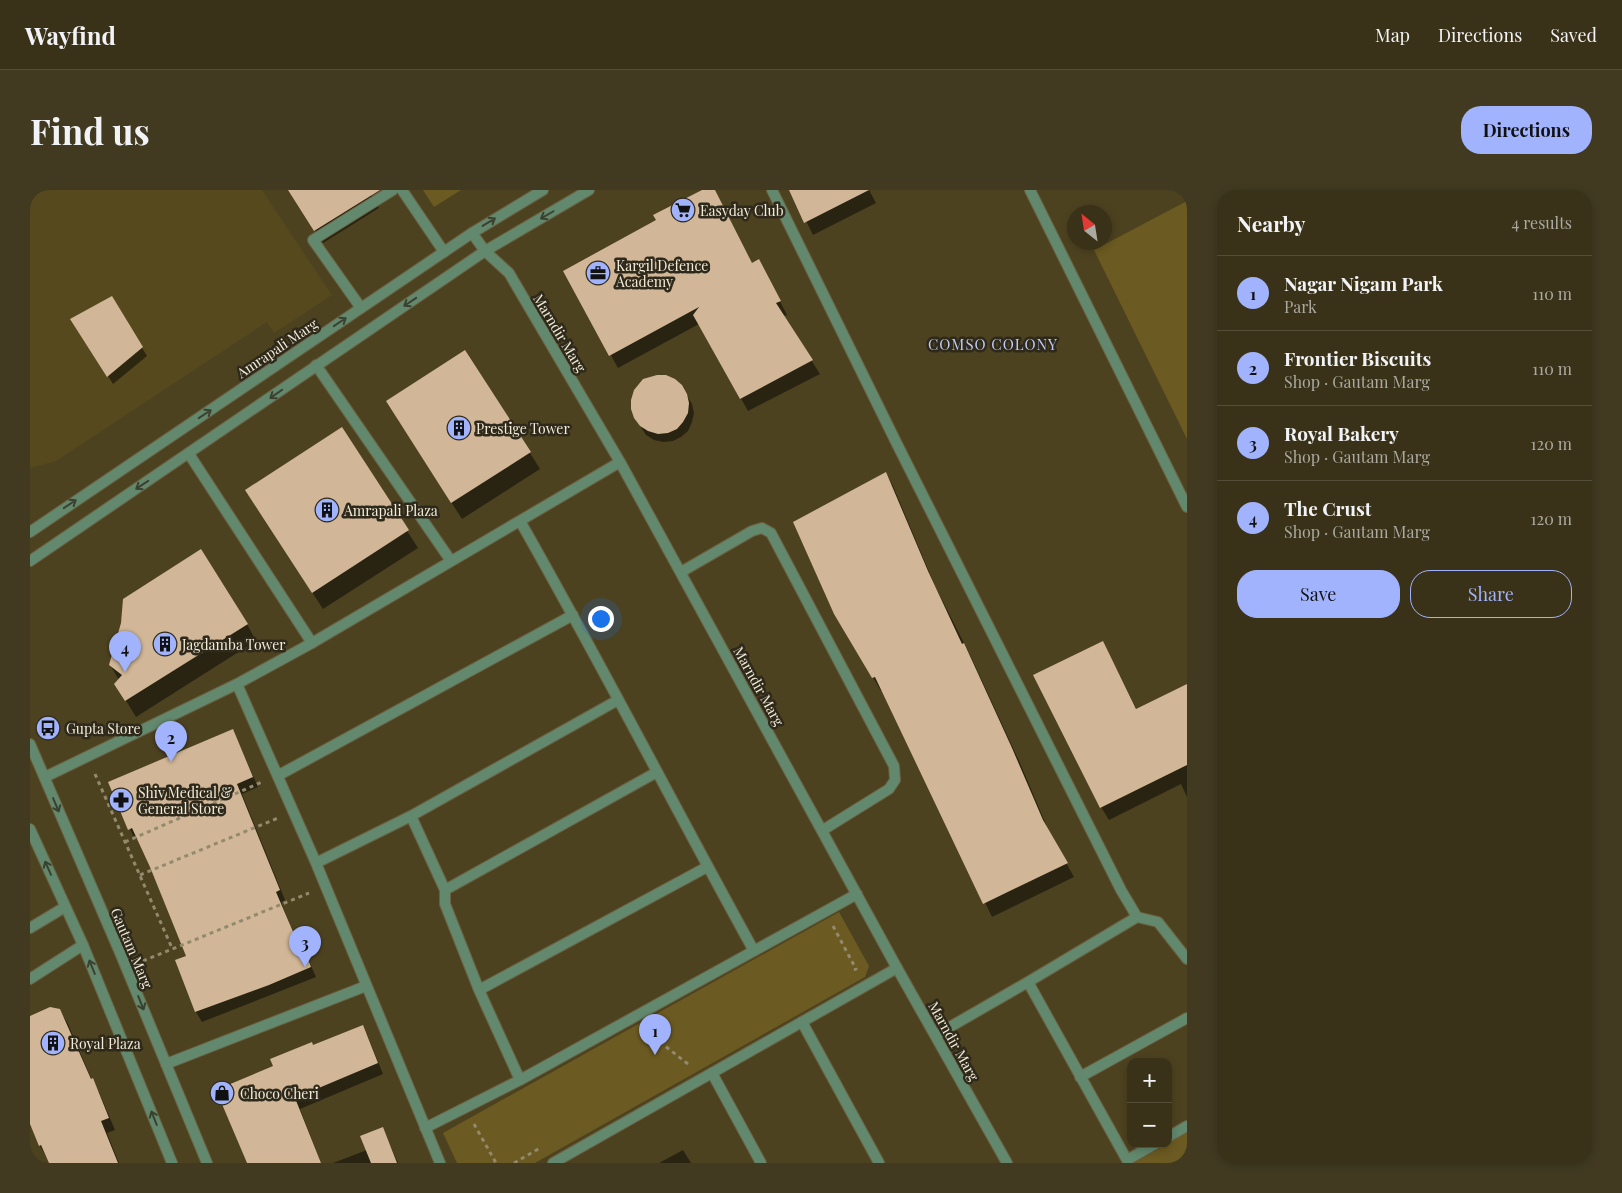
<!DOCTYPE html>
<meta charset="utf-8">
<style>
:root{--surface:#3a3218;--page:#413a21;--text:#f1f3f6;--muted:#abaaa2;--line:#544d37;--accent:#a1b3fd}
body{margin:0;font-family:"Playfair Display",serif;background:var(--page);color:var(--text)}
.controls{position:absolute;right:15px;bottom:15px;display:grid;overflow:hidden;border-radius:10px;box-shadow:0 2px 8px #0003}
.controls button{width:45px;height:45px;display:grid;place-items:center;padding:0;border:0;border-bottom:1px solid var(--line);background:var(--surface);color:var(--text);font:25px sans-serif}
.compass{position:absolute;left:1037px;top:15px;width:45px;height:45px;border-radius:50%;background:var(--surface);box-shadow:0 2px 8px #0003;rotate:330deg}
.you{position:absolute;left:570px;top:428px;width:18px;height:18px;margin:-12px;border:4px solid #fff;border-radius:50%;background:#1a73e8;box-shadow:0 0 0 8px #1a73e833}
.badge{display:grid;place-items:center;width:32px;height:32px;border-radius:50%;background:var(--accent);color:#111;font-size:16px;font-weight:700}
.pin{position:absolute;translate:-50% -41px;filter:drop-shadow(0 1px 2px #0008)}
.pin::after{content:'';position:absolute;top:26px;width:18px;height:15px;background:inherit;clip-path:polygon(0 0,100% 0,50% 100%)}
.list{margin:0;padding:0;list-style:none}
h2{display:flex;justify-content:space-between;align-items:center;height:65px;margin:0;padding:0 20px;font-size:21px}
h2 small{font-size:16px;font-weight:400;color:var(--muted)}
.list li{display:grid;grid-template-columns:32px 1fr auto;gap:15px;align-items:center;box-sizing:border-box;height:75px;padding:0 20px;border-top:1px solid var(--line)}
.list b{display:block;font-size:19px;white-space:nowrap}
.list p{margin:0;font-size:16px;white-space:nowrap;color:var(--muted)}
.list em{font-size:16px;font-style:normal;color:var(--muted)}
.actions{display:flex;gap:10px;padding:15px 20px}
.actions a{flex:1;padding:11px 0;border:1px solid var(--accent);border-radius:20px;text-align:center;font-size:18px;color:var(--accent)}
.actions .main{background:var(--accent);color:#111}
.map{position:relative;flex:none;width:1157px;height:973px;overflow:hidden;border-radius:20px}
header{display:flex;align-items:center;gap:30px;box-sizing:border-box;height:70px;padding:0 25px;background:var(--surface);border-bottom:1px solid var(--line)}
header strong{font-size:24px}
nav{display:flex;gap:28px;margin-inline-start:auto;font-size:18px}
.intro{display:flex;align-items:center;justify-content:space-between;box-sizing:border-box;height:120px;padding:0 30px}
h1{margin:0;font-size:35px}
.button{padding:12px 22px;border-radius:20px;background:var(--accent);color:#111;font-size:18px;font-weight:700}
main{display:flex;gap:30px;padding:0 30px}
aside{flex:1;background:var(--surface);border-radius:20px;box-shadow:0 2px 8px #0003}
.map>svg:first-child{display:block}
.built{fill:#56491e}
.green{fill:#6b5a21}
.shadow{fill:#0007}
.building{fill:#d1b797}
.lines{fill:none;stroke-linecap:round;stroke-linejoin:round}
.service-casing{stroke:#6b6041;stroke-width:12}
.minor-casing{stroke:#6b6041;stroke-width:12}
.tertiary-casing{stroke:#6b6041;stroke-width:12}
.path{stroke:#938a6e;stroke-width:3;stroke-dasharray:4 4;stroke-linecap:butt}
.service{stroke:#62886d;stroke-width:10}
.minor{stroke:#62886d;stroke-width:10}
.tertiary{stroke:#62886d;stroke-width:10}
.oneway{stroke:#3b412f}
.labels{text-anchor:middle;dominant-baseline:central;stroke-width:5;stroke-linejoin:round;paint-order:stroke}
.poi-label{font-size:14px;fill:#f1ebd8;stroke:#2e291a;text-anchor:start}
.street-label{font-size:14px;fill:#f1ebd8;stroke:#2e291a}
.neighbourhood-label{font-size:15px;letter-spacing:1px;fill:#c0ccf6;stroke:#2e291a}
</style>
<header>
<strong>Wayfind</strong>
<nav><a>Map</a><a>Directions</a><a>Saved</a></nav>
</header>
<div class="intro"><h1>Find us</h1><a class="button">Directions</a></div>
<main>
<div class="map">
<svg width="1157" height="973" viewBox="0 0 1157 973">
<rect width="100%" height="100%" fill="#4d4220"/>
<path class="built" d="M 2,0 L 232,0 L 302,105 L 244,143 L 237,132 L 26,271 L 0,278 L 0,2 Z"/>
<path class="green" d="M 393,0 L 431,0 L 404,17 Z
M 1157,11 L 1157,249 L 1064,60 Z
M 809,722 L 839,776 L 835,787 L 505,973 L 427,973 L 413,943 Z
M 1157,942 L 1157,973 L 1103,973 L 1138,954 L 1138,953 Z"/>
<path class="shadow" d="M 260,0 L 338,0 L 349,18 L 293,53 Z
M 675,0 L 684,0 L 722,74 L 736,84 L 757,125 L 753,126 L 790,184 L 718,221 L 669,134 L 588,178 L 534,81 L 628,31 Z
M 761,0 L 839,0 L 846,13 L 783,45 Z
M 82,108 L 117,166 L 83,194 L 47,138 Z
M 651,196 L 662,214 L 664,223 L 662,232 L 658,241 L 651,247 L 643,251 L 633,252 L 624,250 L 616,245 L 605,228 Z
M 367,228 L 500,263 L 510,279 L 432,329 Z
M 312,239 L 388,358 L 293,419 L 227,317 Z
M 856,283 L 863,296 L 905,396 L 941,467 L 990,573 L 1020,644 L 1044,687 L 962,727 L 853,500 L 851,501 L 807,426 Z
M 217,434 L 226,451 L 106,527 L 86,494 L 89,490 L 80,475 Z
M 1080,466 L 1107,520 L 1157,496 L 1157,607 L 1151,594 L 1079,630 L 1071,617 Z
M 203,541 L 228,597 L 212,604 L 255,710 L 251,712 L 270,759 L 273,758 L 278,769 L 286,787 L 172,832 L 166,822 L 157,767 L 121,677 L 108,648 L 105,649 L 100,639 L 80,592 Z
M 29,820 L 37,832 L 62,890 L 69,902 L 85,940 L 77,943 L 89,973 L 20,973 L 10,956 L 0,931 L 0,827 Z
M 332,836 L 338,847 L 353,884 L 270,919 L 291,973 L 217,973 L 187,900 L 245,877 L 283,856 Z
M 353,939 L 368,973 L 303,973 L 337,960 Z
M 653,960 L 661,973 L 629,973 Z"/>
<path class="building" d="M 258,0 L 350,0 L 284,41 Z
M 672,0 L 685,0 L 722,73 L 729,69 L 751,111 L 746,113 L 783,170 L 710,209 L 663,125 L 669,117 L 579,166 L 533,81 L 626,30 L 623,25 Z
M 759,0 L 839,0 L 774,33 Z
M 82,106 L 113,157 L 77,187 L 40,129 Z
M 435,160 L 501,262 L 421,313 L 356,211 Z
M 627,185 L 636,185 L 645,189 L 652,195 L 657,204 L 659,213 L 658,223 L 653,232 L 647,239 L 638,243 L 628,244 L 618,241 L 610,236 L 604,228 L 601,219 L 601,210 L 604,200 L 613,189 Z
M 312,237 L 379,340 L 282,403 L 215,300 Z
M 856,282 L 898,381 L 932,454 L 934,453 L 982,558 L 1013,630 L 1038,673 L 953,714 L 845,487 L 842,488 L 804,424 L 763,332 Z
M 171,359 L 218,434 L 95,511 L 84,494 L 92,485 L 79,475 L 91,433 L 93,409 Z
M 1073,451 L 1106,519 L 1157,494 L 1157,575 L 1070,618 L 1003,485 Z
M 203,539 L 223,587 L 207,594 L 250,700 L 246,702 L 270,758 L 273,757 L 281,777 L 239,795 L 165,822 L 145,770 L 156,766 L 120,677 L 102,638 L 98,640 L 78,592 Z
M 20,817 L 30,819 L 61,889 L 63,888 L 79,928 L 71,931 L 88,973 L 19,973 L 11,955 L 9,956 L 0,934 L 0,826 Z
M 333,835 L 348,873 L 265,908 L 291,973 L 217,973 L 186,900 L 243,876 L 240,869 L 282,852 L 283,855 Z
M 353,937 L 367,973 L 341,973 L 330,946 Z"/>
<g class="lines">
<g class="service-casing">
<path id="service" d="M 372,0 L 414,62
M 331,118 L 283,50 L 363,0
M 286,175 L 421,371
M 159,264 L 282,453
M 0,738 L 35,717
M 523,973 L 867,778"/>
</g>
<g class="minor-casing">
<path id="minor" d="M 742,0 L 867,254 L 1091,700 L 1107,727
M 1000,0 L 1157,317
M 442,43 L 455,61 L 479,83 L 590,272 L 867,778 L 977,973
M 490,331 C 571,473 645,618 724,761
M 651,382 L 722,341 L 732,338 L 741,343 L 864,576 L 865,590 L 859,599 L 793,640
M 207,494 L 286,673 L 410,973
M 249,585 L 543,425
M 15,587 L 207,494 L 282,453 L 590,272
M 381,626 L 415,700 L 415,714 L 449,800 L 490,890
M 286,673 L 381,626 L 588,510
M 415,700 L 627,582
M 0,789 L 53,755
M 998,792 L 1097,970 L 1125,954
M 449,800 L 677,677
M 772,832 L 849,973
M 906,845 L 998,792 L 1107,727 L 1128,732 L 1157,769
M 136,874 L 336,796
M 682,883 L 731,973
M 1050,887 L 1157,828
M 395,938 L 490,890 L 827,704
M 1138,947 L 1157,936"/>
</g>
<g class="tertiary-casing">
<path id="tertiary" d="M 0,342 L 442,43 L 513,0
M 0,371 L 455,61 L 559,0
M 0,554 L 91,765 L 177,973
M 0,639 L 53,755 L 142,973"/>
</g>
<path class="path" d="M 65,584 L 142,758
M 95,652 L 232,592
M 110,685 L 248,628
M 803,736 L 826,779 L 824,780
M 113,771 L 279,703
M 617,842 L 658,874
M 444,934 L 466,973
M 484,973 L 510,958"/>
<use href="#service" class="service"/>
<use href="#minor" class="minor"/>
<use href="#tertiary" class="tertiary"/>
</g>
<defs><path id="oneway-shaft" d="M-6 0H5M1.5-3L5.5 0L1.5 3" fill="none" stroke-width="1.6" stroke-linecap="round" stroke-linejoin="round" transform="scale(1.25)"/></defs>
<g class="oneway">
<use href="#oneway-shaft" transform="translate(517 25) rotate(150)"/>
<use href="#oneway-shaft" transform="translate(459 32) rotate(-31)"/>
<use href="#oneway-shaft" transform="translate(380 112) rotate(146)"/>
<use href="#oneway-shaft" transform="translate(310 132) rotate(-34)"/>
<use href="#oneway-shaft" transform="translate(246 204) rotate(145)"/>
<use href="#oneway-shaft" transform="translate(175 224) rotate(-34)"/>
<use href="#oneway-shaft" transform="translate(112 295) rotate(147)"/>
<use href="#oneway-shaft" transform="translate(40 314) rotate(-34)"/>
<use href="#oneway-shaft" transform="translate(26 615) rotate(67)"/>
<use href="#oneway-shaft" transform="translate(18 678) rotate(-114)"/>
<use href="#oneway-shaft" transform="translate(62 777) rotate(-112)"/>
<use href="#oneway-shaft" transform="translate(111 813) rotate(68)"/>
<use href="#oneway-shaft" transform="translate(124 928) rotate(-112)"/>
</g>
<defs>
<g id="supermarket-disc" transform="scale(1.25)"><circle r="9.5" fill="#a1b3fd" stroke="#2e291a"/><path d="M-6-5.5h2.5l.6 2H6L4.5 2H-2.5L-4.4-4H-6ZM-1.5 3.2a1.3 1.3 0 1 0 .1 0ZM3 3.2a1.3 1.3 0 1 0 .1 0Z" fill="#111"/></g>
<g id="office-disc" transform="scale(1.25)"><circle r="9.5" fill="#a1b3fd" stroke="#2e291a"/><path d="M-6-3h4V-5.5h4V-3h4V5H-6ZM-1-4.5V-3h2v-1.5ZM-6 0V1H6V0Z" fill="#111"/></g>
<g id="building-disc" transform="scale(1.25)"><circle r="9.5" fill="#a1b3fd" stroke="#2e291a"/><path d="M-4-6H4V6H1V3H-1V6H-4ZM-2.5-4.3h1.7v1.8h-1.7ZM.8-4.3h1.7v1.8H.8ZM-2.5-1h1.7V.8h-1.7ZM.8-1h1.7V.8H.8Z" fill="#111"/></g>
<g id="bus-disc" transform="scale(1.25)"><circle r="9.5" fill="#a1b3fd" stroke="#2e291a"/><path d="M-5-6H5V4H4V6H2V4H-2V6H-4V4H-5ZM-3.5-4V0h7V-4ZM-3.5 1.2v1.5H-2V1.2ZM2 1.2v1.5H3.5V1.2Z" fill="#111"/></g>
<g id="pharmacy-disc" transform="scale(1.25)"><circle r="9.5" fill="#a1b3fd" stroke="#2e291a"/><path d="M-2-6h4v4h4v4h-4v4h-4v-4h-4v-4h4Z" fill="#111"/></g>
<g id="shop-disc" transform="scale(1.25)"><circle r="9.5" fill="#a1b3fd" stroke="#2e291a"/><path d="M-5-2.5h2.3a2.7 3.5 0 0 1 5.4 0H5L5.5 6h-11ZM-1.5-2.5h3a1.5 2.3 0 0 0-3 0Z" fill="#111"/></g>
</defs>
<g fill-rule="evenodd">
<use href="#supermarket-disc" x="653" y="20"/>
<use href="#office-disc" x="568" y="83"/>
<use href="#building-disc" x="429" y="238"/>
<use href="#building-disc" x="297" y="320"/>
<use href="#building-disc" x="135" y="454"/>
<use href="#bus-disc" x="18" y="538"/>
<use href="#pharmacy-disc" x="91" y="610"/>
<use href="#building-disc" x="23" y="853"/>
<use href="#shop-disc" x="192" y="903"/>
</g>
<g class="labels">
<g class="poi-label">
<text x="670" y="20">Easyday Club</text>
<text x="586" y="75">Kargil Defence<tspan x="586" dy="16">Academy</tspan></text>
<text x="446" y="238">Prestige Tower</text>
<text x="314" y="320">Amrapali Plaza</text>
<text x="152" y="454">Jagdamba Tower</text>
<text x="36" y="538">Gupta Store</text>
<text x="108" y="602">Shiv Medical &amp;<tspan x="108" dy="16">General Store</tspan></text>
<text x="40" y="853">Royal Plaza</text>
<text x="210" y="903">Choco Cheri</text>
</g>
<g class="street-label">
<text transform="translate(530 143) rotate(59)">Marndir Marg</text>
<text transform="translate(247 158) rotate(-34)">Amrapali Marg</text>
<text transform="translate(729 496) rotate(61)">Marndir Marg</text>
<text transform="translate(102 758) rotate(67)">Gautam Marg</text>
<text transform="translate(924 851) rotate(61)">Marndir Marg</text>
</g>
<g class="neighbourhood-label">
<text x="963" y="154">COMSO COLONY</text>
</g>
</g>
</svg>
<div class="controls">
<button>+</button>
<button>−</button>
</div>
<svg class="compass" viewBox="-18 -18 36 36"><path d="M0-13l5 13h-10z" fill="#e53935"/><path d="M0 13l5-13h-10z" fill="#abaaa2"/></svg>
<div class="you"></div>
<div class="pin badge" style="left:625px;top:865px">1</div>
<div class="pin badge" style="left:141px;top:572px">2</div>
<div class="pin badge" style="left:275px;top:777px">3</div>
<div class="pin badge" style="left:95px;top:482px">4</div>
</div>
<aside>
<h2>Nearby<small>4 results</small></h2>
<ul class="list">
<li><span class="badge">1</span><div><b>Nagar Nigam Park</b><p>Park</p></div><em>110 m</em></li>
<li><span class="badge">2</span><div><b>Frontier Biscuits</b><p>Shop · Gautam Marg</p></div><em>110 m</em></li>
<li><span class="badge">3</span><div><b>Royal Bakery</b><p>Shop · Gautam Marg</p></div><em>120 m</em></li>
<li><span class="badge">4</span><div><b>The Crust</b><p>Shop · Gautam Marg</p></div><em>120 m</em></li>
</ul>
<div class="actions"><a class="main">Save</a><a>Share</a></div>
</aside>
</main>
